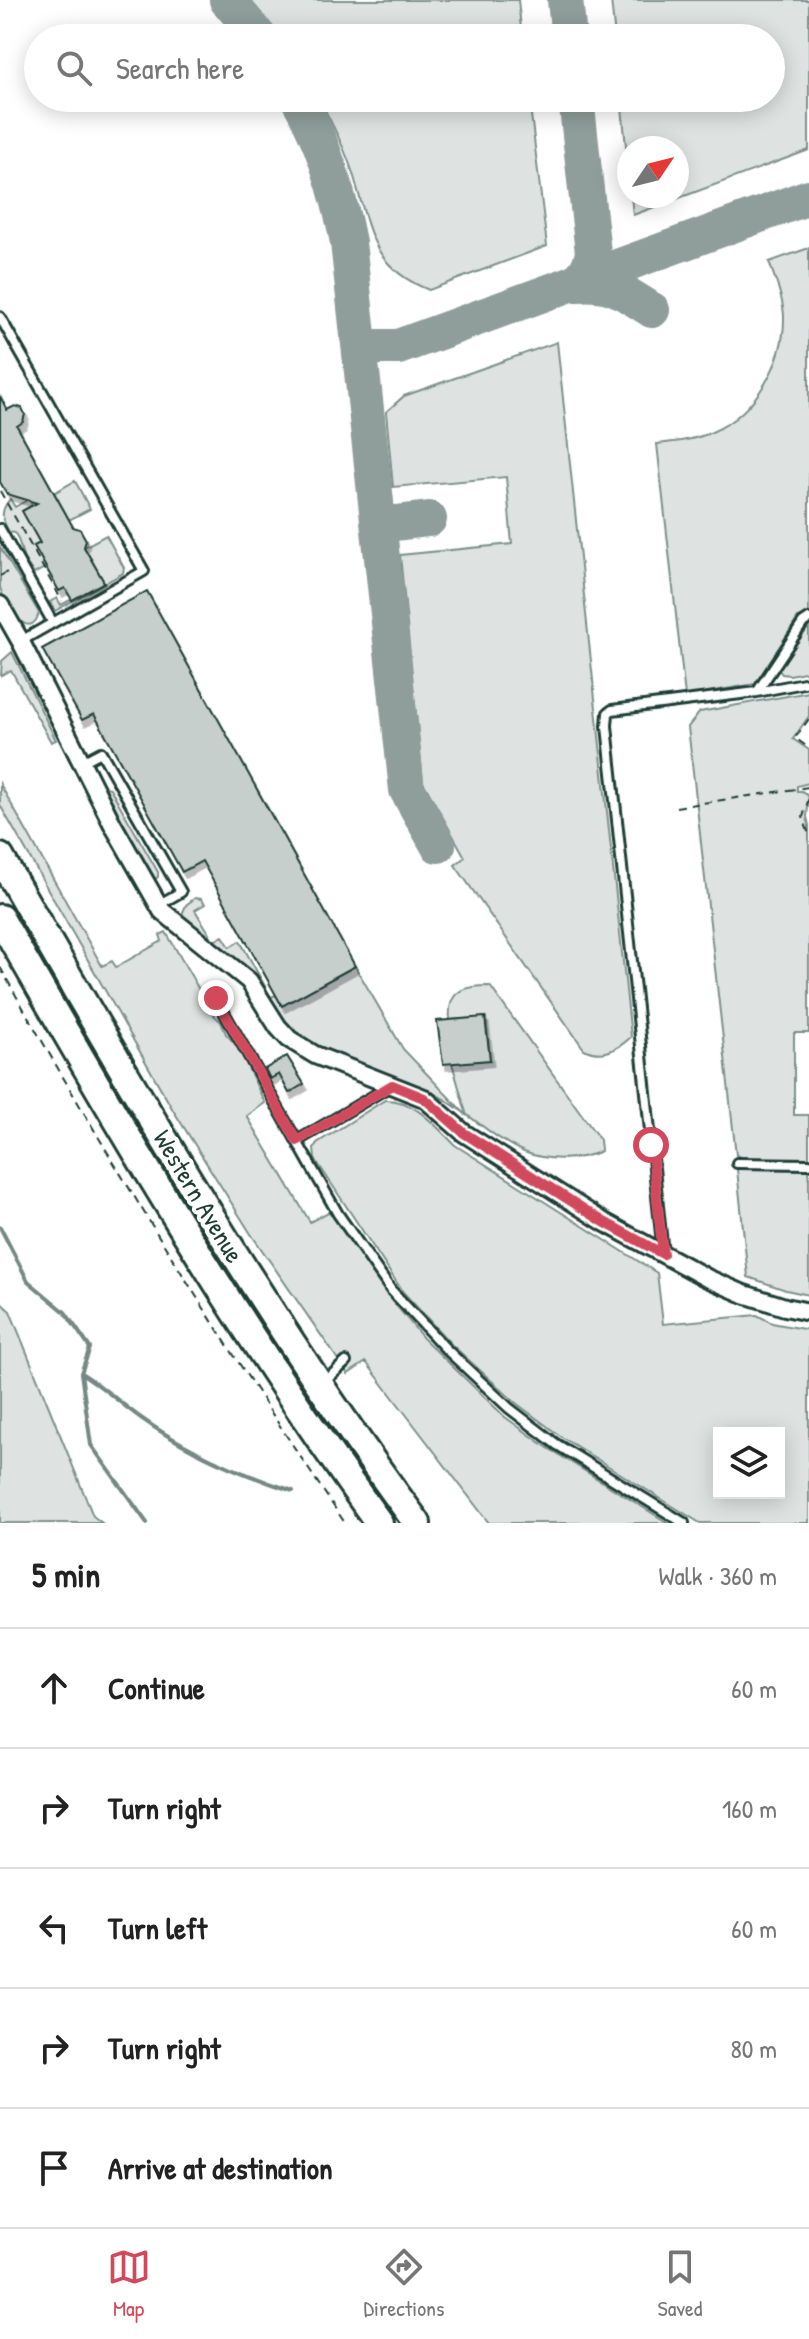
<!DOCTYPE html>
<meta charset="utf-8">
<style>
:root{--surface:#fff;--page:#f6f6f6;--text:#222;--muted:#767676;--line:#e0e0e0;--accent:#d1495b}
body{margin:0;font-family:"Patrick Hand",sans-serif;background:var(--page);color:var(--text)}
.controls{position:absolute;right:24px;bottom:24px;display:grid;overflow:hidden;border-radius:0px;box-shadow:0 4px 20px #0003}
.controls button{width:72px;height:72px;display:grid;place-items:center;padding:0;border:0;border-bottom:2px solid var(--line);background:var(--surface);color:var(--text);font:40px sans-serif}
.compass{position:absolute;left:617px;top:136px;width:72px;height:72px;border-radius:50%;background:var(--surface);box-shadow:0 4px 20px #0003;rotate:55deg}
.stop{position:absolute;width:24px;height:24px;margin:-18px;border:6px solid #d1495b;border-radius:50%;background:#fff}
.stop.end{background:#d1495b;border-color:#fff;box-shadow:0 2px 8px #0008}
.list{margin:0;padding:0;list-style:none}
h2{display:flex;justify-content:space-between;align-items:center;height:104px;margin:0;padding:0 32px;font-size:34px}
h2 small{font-size:26px;font-weight:400;color:var(--muted)}
.list li{display:grid;grid-template-columns:52px 1fr auto;gap:24px;align-items:center;box-sizing:border-box;height:120px;padding:0 32px;border-top:2px solid var(--line)}
.list b{display:block;font-size:30px;white-space:nowrap}
.list em{font-size:26px;font-style:normal;color:var(--muted)}
.icon{flex:none;width:44px;height:44px;fill:none;stroke:currentColor;stroke-width:2;stroke-linecap:round;stroke-linejoin:round}
.map{position:relative;flex:none;width:809px;height:1523px;overflow:hidden}
.search{position:absolute;background:var(--surface);box-shadow:0 4px 20px #0003;left:24px;right:24px;top:24px;height:88px;display:flex;align-items:center;gap:20px;box-sizing:border-box;padding:0 28px;border-radius:44px;color:var(--muted);font-size:30px}
.sheet{height:704px;background:var(--surface)}
nav{display:flex;justify-content:space-around;align-items:center;box-sizing:border-box;height:112px;border-top:2px solid var(--line);background:var(--surface);font-size:22px;color:var(--muted)}
nav a{display:grid;justify-items:center;gap:4px}
nav .on{color:var(--accent)}
.map>svg:first-child{display:block}
.green{fill:#dee3e2;stroke:#7e908b;stroke-width:2;fill-rule:evenodd}
.lines{fill:none;stroke-linecap:round;stroke-linejoin:round}
.stream{stroke:#758883;stroke-width:4}
.taxiway{stroke:#8f9e9a;stroke-width:36}
.building{fill:#c7cfcc;stroke:#1f3d34;stroke-width:2;filter:url(#shadow)}
.service-casing{stroke:#1f3d34;stroke-width:14}
.minor-casing{stroke:#1f3d34;stroke-width:22}
.trunk-casing{stroke:#1f3d34;stroke-width:32}
.path{stroke:#1f3d34;stroke-width:2;stroke-dasharray:8 6;stroke-linecap:butt}
.service{stroke:#fff;stroke-width:8}
.minor{stroke:#fff;stroke-width:16}
.trunk{stroke:#fff;stroke-width:26}
.route{stroke:#d1495b;stroke-width:10}
.labels{text-anchor:middle;dominant-baseline:central;stroke-width:8;stroke-linejoin:round;paint-order:stroke}
.street-label{font-size:26px;fill:#1f3d34;stroke:#fff}
</style>
<div class="map">
<svg width="809" height="1523" viewBox="0 0 809 1523">
<defs>
<filter id="shadow"><feDropShadow dx="3.5" dy="6" stdDeviation="0" flood-color="#0004"/></filter>
</defs>
<rect width="100%" height="100%" fill="#fff"/>
<filter id="ink" filterUnits="userSpaceOnUse"><feTurbulence type="fractalNoise" baseFrequency=".0125" numOctaves="2"/><feDisplacementMap in="SourceGraphic" scale="16" xChannelSelector="R" yChannelSelector="G"/><feConvolveMatrix kernelMatrix="1 2 1 2 8 2 1 2 1" color-interpolation-filters="sRGB"/></filter>
<g filter="url(#ink)">
<path class="green" d="M 250,0 L 518,0 L 522,38 L 282,38 Z
M 611,0 L 809,0 L 809,150 L 633,215 L 631,196 L 677,196 L 677,148 L 629,148 L 629,175 L 621,98 L 771,98 L 771,38 L 615,38 Z
M 319,98 L 529,98 L 547,246 L 429,290 C 371,267 370,230 354,177 C 346,150 332,124 319,98 Z
M 809,248 L 809,616 L 798,618 L 755,684 L 685,696 L 657,444 C 676,442 694,440 712,432 C 755,413 785,363 784,316 C 783,297 775,279 769,262 Z
M 557,342 L 631,1037 C 617,1050 602,1058 584,1049 L 455,865 L 465,857 L 423,782 L 400,555 L 512,544 L 506,477 L 393,487 L 386,412 L 404,396 Z
M 75,481 L 90,509 L 69,520 L 54,493 Z
M 10,499 L 15,507 L 29,499 L 32,505 L 23,511 L 40,543 L 35,546 L 46,567 L 34,574 C 31,569 25,562 23,557 C 21,548 20,542 15,533 L 9,532 C 1,518 0,511 10,499 Z
M 106,535 L 124,568 L 123,573 L 55,611 L 50,602 L 57,598 L 61,605 L 104,582 L 84,547 Z
M 0,547 L 39,613 C 29,646 3,601 0,587 C 0,575 0,559 0,547 Z
M 809,627 L 809,671 L 790,675 L 782,674 L 779,670 L 781,665 Z
M 12,652 L 56,740 L 51,742 L 11,670 L 1,675 L 2,661 Z
M 809,692 L 809,716 L 793,739 L 809,750 L 809,783 L 797,786 L 797,791 L 802,791 L 809,797 L 807,817 L 809,825 L 809,1033 L 794,1033 L 794,1115 L 809,1115 L 809,1159 L 744,1159 L 736,1155 L 688,727 L 700,712 Z
M 0,784 L 102,966 L 112,961 L 116,967 L 162,941 L 160,935 L 166,932 L 213,1014 L 221,1022 L 226,1034 L 238,1047 L 265,1103 L 247,1116 L 310,1222 L 330,1211 L 394,1303 L 423,1338 L 505,1417 L 548,1448 L 668,1523 L 489,1523 L 366,1362 L 348,1374 L 251,1234 L 173,1110 L 0,805 Z
M 106,787 L 110,788 L 158,872 L 158,877 L 155,879 L 104,792 Z
M 195,898 L 201,899 L 205,904 L 195,910 L 214,941 L 223,936 L 230,947 L 240,941 L 271,997 L 276,995 L 282,1006 L 355,966 L 403,1049 L 467,1116 L 452,1063 L 490,1059 L 486,1017 L 450,1020 C 447,990 464,986 490,986 L 600,1140 L 601,1151 C 579,1161 546,1161 524,1152 C 492,1138 467,1111 437,1095 C 392,1071 331,1065 292,1031 L 181,917 L 186,905 Z
M 385,1100 C 414,1099 436,1126 455,1145 L 657,1273 L 663,1324 L 757,1315 L 772,1323 L 809,1330 L 809,1523 L 700,1523 L 563,1438 L 516,1403 L 451,1344 L 403,1292 L 315,1159 L 314,1148 L 317,1143 ZM 779,1433 L 779,1493 L 719,1493 L 719,1433 Z
M 809,1168 L 809,1295 L 786,1290 L 748,1277 L 737,1169 Z
M 0,1302 L 10,1311 L 93,1516 L 102,1523 L 0,1523 Z"/>
<g class="lines">
<path class="stream" d="M 0,1227 L 28,1281 L 65,1312 L 90,1348 L 81,1373 C 102,1386 120,1403 141,1418 C 185,1450 241,1474 293,1491
M 81,1373 L 91,1445 L 147,1523"/>
<path class="taxiway" d="M 227,0 L 260,38
M 565,0 L 569,38
M 298,98 C 324,143 338,191 348,242 L 407,790 L 438,845
M 578,284 C 613,281 624,293 652,310
M 568,285 C 584,279 589,269 593,253 L 576,98
M 361,347 L 398,347 L 809,197
M 379,525 L 429,519"/>
</g>
<path class="building" d="M 0,396 L 7,410 L 15,406 L 22,408 L 25,414 L 23,422 L 17,426 L 73,527 L 80,529 L 86,540 L 84,547 L 104,582 L 72,600 L 65,588 L 59,591 L 34,546 L 40,543 L 22,511 L 37,503 L 7,494 L 0,482 Z
M 147,591 L 355,966 L 282,1006 L 202,861 L 182,872 L 94,714 L 82,720 L 42,649 Z
M 485,1017 L 490,1060 L 443,1064 L 437,1021 Z
M 287,1056 L 304,1084 L 289,1093 L 279,1074 L 270,1079 L 265,1069 Z"/>
<g class="lines">
<g class="service-casing">
<path id="service" d="M 0,317 L 144,571 L 21,641
M 0,529 L 53,623
M 757,692 L 803,623 L 809,619
M 82,762 L 101,752 L 181,892 L 158,905
M 216,998 L 338,1214 L 391,1290 L 446,1349 L 509,1408 L 556,1444 L 684,1523
M 297,1141 L 392,1085
M 737,1163 L 809,1164
M 663,1253 L 607,726 L 608,713 L 612,710 L 757,692 L 809,682
M 324,1382 L 346,1362"/>
</g>
<g class="minor-casing">
<path id="minor" d="M 0,605 L 21,642 L 113,825 L 162,911 L 249,981 L 278,1027 L 289,1039 L 315,1055 L 424,1098 L 464,1133 L 604,1222 L 707,1278 L 744,1294 L 785,1307 L 809,1312"/>
</g>
<g class="trunk-casing">
<path id="trunk" d="M 0,857 C 130,1085 261,1312 417,1523
M 0,918 C 118,1125 239,1330 379,1523"/>
</g>
<path class="path" d="M 0,491 L 62,601
M 0,576 L 9,571
M 809,719 L 795,738 L 809,748
M 809,798 L 803,817 L 809,835
M 676,807 L 809,787
M 0,967 C 107,1158 222,1342 345,1523"/>
<use href="#service" class="service"/>
<use href="#minor" class="minor"/>
<use href="#trunk" class="trunk"/>
</g>
</g>
<g class="lines" filter="url(#ink)">
<path class="route" d="M 216,998 L 297,1141 L 392,1085 L 424,1098 L 464,1133 L 604,1222 L 663,1254 L 651,1145"/>
</g>
<g class="labels">
<g class="street-label">
<text transform="translate(199 1196) rotate(59)">Western Avenue</text>
</g>
</g>
</svg>
<div class="controls">
<button><svg class="icon" aria-label="layers" viewBox="0 0 24 24"><path d="M12 4l9 5-9 5-9-5zM3 14l9 5 9-5"/></svg></button>
</div>
<svg class="compass" viewBox="-18 -18 36 36"><path d="M0-13l5 13h-10z" fill="#e53935"/><path d="M0 13l5-13h-10z" fill="#767676"/></svg>
<div class="stop" style="left:651px;top:1145px"></div>
<div class="stop end" style="left:216px;top:998px"></div>
<div class="search"><svg class="icon" aria-label="search" viewBox="0 0 24 24"><circle cx="10" cy="10" r="6"/><path d="M15 15l6 6"/></svg>Search here</div>
</div>
<section class="sheet">
<h2>5 min<small>Walk · 360 m</small></h2>
<ul class="list">
<li><svg class="icon" aria-label="ahead" viewBox="0 0 24 24"><path d="M12 20V5M6 11l6-6 6 6"/></svg><div><b>Continue</b></div><em>60 m</em></li>
<li><svg class="icon" aria-label="right" viewBox="0 0 24 24"><path d="M7 20v-9h11M14 6l5 5-5 5"/></svg><div><b>Turn right</b></div><em>160 m</em></li>
<li><svg class="icon" aria-label="left" viewBox="0 0 24 24"><path d="M17 20v-9H6M10 6l-5 5 5 5"/></svg><div><b>Turn left</b></div><em>60 m</em></li>
<li><svg class="icon" aria-label="right" viewBox="0 0 24 24"><path d="M7 20v-9h11M14 6l5 5-5 5"/></svg><div><b>Turn right</b></div><em>80 m</em></li>
<li><svg class="icon" aria-label="arrive" viewBox="0 0 24 24"><path d="M6 21V4h12l-3 4 3 4H6"/></svg><div><b>Arrive at destination</b></div></li>
</ul>
</section>
<nav>
<a class="on"><svg class="icon" aria-label="map" viewBox="0 0 24 24"><path d="M3 6l6-2 6 2 6-2v14l-6 2-6-2-6 2zM9 4v14M15 6v14"/></svg>Map</a>
<a><svg class="icon" aria-label="directions" viewBox="0 0 24 24"><path d="M12 3l9 9-9 9-9-9zM9 14v-3h6M13 9l2 2-2 2"/></svg>Directions</a>
<a><svg class="icon" aria-label="saved" viewBox="0 0 24 24"><path d="M7 4h10v16l-5-4-5 4z"/></svg>Saved</a>
</nav>
